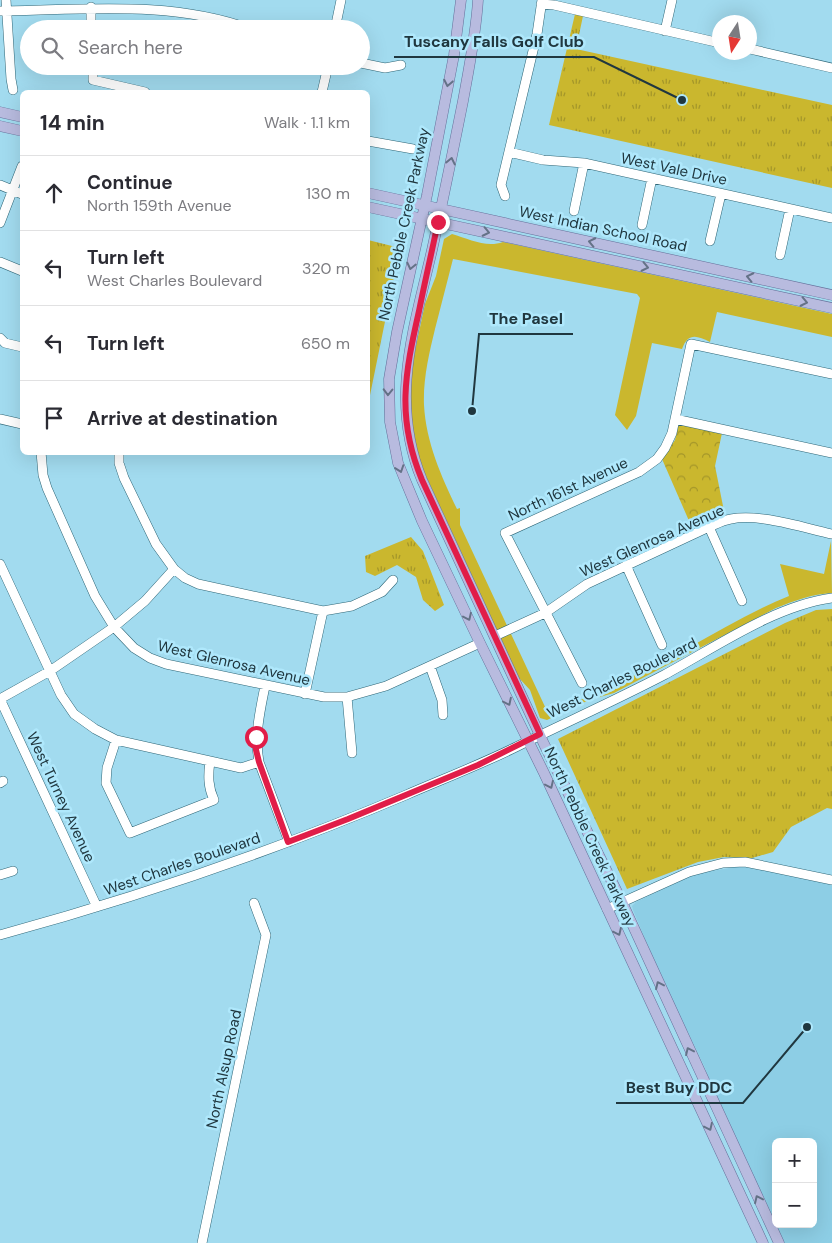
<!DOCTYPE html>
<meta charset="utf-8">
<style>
:root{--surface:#fff;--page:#f2f2f3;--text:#2b2b33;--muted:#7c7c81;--line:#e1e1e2}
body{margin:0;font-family:"DM Sans",sans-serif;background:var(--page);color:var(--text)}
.controls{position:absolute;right:15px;bottom:15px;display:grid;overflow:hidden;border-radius:8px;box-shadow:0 5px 20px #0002}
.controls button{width:45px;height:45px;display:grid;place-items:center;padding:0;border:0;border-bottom:1px solid var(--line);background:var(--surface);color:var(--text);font:25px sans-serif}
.compass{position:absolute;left:712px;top:15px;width:45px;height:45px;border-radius:50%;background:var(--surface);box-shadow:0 5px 20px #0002;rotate:192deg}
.stop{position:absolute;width:15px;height:15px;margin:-11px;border:4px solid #e11d48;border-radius:50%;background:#fff}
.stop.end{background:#e11d48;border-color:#fff;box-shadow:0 1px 5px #0008}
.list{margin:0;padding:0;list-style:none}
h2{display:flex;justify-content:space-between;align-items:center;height:65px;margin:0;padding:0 20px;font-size:21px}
h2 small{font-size:16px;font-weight:400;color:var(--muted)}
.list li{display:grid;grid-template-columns:32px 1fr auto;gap:15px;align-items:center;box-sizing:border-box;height:75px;padding:0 20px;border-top:1px solid var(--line)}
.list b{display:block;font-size:19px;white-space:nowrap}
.list p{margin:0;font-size:16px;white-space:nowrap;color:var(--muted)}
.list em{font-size:16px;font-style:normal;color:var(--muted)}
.icon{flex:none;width:28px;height:28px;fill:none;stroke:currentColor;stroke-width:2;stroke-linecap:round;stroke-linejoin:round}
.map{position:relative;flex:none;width:832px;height:1243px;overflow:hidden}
.search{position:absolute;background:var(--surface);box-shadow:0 5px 20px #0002;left:20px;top:20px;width:350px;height:55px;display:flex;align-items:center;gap:12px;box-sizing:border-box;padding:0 18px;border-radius:28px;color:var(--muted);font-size:19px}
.panel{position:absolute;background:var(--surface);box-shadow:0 5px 20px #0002;left:20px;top:90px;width:350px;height:365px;border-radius:8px}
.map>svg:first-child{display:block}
.built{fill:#8dcee5;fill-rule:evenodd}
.grass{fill:url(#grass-tufts)}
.park{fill:url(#park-crowns)}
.garden{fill:#cab72e}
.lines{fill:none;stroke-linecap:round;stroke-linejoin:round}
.minor-casing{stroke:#2e6677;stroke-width:10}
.major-casing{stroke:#646f99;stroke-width:11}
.minor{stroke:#fff;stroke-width:9}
.major{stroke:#b8bbdf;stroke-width:10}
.oneway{stroke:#647287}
.route{stroke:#e11d48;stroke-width:6}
.labels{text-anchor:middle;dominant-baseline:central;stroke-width:5;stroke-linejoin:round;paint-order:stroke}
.street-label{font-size:15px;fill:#20373f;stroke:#afe8fc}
.leader{fill:none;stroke:#20373f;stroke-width:2}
.callout-dot{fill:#20373f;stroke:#afe8fc;stroke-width:2}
.callout-label{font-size:16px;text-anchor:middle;font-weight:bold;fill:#20373f;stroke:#afe8fc;stroke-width:5;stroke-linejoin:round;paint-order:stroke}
</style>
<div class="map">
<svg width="832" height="1243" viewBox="0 0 832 1243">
<defs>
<pattern id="grass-tufts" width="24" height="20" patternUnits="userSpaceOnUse" patternTransform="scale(1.25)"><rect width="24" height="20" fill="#cab72e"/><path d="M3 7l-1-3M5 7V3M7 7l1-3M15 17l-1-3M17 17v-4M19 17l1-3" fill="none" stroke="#a49629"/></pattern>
<pattern id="park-crowns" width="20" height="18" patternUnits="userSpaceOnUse" patternTransform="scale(1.25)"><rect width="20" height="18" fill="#cab72e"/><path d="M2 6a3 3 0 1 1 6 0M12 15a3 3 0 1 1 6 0" fill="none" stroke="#a49629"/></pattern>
</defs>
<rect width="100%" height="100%" fill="#a2dbef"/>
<path class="built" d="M 735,867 L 754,868 L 832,885 L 832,1243 L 783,1243 L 713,1091 L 705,1068 L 688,1032 L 674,1009 L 633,910 L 632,906 L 636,902 L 695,874 ZM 776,1142 L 813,1142 L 813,1224 L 776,1224 Z"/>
<path class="grass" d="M 575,14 L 583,16 L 576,49 L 832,105 L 832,188 L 549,125 Z
M 368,240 L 400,248 L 368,405 Z
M 411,537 L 423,551 L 444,605 L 435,611 L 423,600 L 416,577 L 397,565 L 375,576 L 366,572 L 365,556 Z
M 832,609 L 832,809 L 827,808 L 791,827 L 773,852 L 752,858 L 724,857 L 698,862 L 627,889 L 558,739 L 785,623 L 816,610 Z"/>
<path class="park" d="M 683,424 L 722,433 L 715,466 L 725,516 L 693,530 L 662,459 L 675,440 L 678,426 Z"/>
<path class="garden" d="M 452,234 C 469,239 486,248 503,242 L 832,314 L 832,337 L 717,312 L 710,342 C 696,335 688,333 682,349 L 652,343 L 636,416 L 627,430 L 615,415 L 640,298 L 637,294 L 453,259 C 447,282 441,306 435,329 C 429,354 423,379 424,405 C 426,442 441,476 457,509 L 460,508 L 460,525 L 547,711 L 553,712 C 599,692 644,672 688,648 C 721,630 754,610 789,596 L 780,564 L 824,574 L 831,541 L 832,593 C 812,594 794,601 776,608 L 614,693 L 589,700 L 547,720 L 540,718 L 530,690 L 519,678 L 419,461 L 409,407 L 412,365 L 425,304 L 436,276 L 444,239 Z"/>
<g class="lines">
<g class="minor-casing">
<path id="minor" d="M 6,0 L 11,79 L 13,90
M 541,4 L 554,5 L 720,43
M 91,7 L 91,29
M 0,11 C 85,10 171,0 250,29
M 335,29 L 341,0
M 665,31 L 672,0
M 750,49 L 832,68
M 361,63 L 385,68 L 401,65
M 93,66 L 93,80 L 145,92
M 322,92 L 328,66
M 368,141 L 413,149
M 509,152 L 543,160 L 584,163 L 832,218
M 0,185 L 22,194
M 505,196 L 501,185 L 537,34 L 542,0
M 574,211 L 584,163
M 0,223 L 22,166
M 642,225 L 652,178
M 710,241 L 721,194
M 780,255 L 790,209
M 0,262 L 22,271
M 0,338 L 5,343 L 22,347
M 0,419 L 22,424
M 675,419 L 832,453
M 41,452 L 43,475 L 47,488 L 95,596 L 114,627 L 134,648 L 150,658 L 166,664 L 324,697 L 347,697 L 386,686 L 480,643
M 119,452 L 119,463 L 124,478 L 156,544 L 174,569 L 185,578 L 198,584 L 323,611 L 352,606 L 382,592 L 393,580
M 709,527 L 742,601
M 0,564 L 61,695 L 74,714 L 95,729 L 116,740 L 241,768 L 259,762
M 626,565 L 662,645
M 495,636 L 545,613 L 587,584 L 709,527 C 716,524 724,520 731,519 C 759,513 804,528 832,534
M 430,666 L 442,700 L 443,715
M 582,683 L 505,533 L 639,472 L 657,459 L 665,448 L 672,433 L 691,344 L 832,374
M 265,686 C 260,711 254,736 259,762 L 289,842
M 305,694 L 323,611
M 347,697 L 352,753
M 0,699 L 97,907
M 0,699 L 50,671 L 114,627 L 145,601 L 174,569
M 116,740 L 107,768 L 106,783 L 130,833 L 214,800 C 208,787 208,776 210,761
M 0,783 L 3,781
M 0,875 L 13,871
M 607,909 L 689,872 L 723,863 L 745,862 L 832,880
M 0,935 C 138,897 274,851 406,795 C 443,779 482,764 518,746 C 567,722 616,700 664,675 C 716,647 774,606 832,598
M 202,1243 L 266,935 L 254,903"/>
</g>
<g class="major-casing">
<path id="major" d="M 461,0 L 454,55 L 427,195 L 397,332 L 389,379 L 390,422 L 398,463 L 422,521 L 480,643 L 544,773 L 763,1243
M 478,0 C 476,34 469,68 463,101 C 453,151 443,200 432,250 C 414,329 389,400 422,480 L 544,744 L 622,902 L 779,1243
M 0,112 L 22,117
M 0,126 L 22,131
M 368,193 L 832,295
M 368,207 L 832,308"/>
</g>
<use href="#minor" class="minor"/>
<use href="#major" class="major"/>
</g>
<defs><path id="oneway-chevron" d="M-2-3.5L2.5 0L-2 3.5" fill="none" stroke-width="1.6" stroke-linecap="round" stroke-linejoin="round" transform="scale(1.25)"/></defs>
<g class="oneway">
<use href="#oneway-chevron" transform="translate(448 83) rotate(101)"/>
<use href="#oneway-chevron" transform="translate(451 161) rotate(-78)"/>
<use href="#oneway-chevron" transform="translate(486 232) rotate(12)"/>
<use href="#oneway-chevron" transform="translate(592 242) rotate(-168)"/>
<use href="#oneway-chevron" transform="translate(411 266) rotate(103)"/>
<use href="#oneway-chevron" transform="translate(645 267) rotate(12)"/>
<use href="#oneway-chevron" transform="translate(750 277) rotate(-168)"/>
<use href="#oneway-chevron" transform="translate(804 302) rotate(12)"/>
<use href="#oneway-chevron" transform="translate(388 392) rotate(91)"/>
<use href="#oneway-chevron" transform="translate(400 469) rotate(71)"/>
<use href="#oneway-chevron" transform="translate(468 617) rotate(65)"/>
<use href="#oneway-chevron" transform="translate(508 702) rotate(64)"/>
<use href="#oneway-chevron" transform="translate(550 785) rotate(65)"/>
<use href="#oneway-chevron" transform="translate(618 932) rotate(65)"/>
<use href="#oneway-chevron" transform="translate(659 985) rotate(-115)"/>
<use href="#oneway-chevron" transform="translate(689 1051) rotate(-115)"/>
<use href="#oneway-chevron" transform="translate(709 1127) rotate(65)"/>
<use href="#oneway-chevron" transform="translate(758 1199) rotate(-115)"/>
</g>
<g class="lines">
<path class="route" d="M 256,737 L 256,750 L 259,762 L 288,842 L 348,819 L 478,765 L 540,734 L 422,480 C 396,418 405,373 419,311 C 425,281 432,251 438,222"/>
</g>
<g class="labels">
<g class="street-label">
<text transform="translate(674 169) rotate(12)">West Vale Drive</text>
<text transform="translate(404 224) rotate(-78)">North Pebble Creek Parkway</text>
<text transform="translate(603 229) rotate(12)">West Indian School Road</text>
<text transform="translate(568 489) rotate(-25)">North 161st Avenue</text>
<text transform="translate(652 541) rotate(-24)">West Glenrosa Avenue</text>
<text transform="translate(234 663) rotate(13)">West Glenrosa Avenue</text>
<text transform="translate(622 678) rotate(-26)">West Charles Boulevard</text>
<text transform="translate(61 797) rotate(65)">West Turney Avenue</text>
<text transform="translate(590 837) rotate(65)">North Pebble Creek Parkway</text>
<text transform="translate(182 864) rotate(-19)">West Charles Boulevard</text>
<text transform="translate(224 1069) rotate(-78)">North Alsup Road</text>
</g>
</g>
<path class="leader" d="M682 100L594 57H394M472 411L479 334H573M807 1027L743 1103H616"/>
<g class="callout-dot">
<circle cx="682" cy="100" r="5"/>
<circle cx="472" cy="411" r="5"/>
<circle cx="807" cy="1027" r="5"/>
</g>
<g class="callout-label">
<text x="494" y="47">Tuscany Falls Golf Club</text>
<text x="526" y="324">The Pasel</text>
<text x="679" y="1093">Best Buy DDC</text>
</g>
</svg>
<div class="controls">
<button>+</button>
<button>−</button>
</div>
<svg class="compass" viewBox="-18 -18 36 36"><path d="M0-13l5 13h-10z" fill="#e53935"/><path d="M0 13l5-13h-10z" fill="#7c7c81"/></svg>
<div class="stop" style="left:256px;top:737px"></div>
<div class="stop end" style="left:438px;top:222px"></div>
<div class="search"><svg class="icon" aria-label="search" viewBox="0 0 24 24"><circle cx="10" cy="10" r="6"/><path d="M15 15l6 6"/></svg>Search here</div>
<section class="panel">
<h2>14 min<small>Walk · 1.1 km</small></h2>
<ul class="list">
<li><svg class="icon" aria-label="ahead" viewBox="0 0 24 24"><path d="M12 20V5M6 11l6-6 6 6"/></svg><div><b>Continue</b><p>North 159th Avenue</p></div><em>130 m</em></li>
<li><svg class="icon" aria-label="left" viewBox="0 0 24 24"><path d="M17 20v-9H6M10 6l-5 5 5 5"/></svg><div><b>Turn left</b><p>West Charles Boulevard</p></div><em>320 m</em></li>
<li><svg class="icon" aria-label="left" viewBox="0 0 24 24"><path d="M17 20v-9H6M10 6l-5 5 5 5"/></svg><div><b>Turn left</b></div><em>650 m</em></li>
<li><svg class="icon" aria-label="arrive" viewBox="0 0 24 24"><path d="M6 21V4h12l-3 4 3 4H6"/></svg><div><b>Arrive at destination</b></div></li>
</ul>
</section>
</div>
